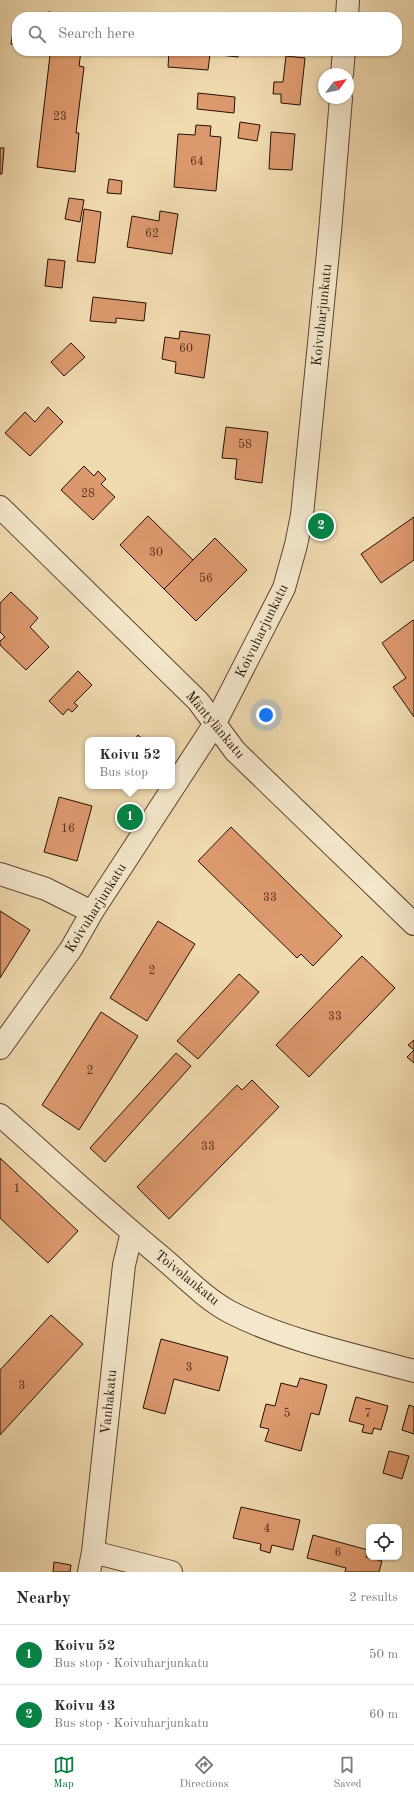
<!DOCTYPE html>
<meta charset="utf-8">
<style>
:root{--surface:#fff;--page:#f7f7f7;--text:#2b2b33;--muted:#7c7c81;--line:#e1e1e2;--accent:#0b8043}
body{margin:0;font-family:"Old Standard TT",serif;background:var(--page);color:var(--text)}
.controls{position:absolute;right:12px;bottom:12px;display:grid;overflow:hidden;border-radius:8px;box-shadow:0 1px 3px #0004}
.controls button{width:36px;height:36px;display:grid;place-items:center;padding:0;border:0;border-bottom:1px solid var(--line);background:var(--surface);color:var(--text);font:20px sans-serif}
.compass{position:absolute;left:318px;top:68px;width:36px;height:36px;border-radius:50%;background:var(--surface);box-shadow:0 1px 3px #0004;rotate:58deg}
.you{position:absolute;left:266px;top:715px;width:14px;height:14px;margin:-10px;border:3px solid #fff;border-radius:50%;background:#1a73e8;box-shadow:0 0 0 6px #1a73e833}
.badge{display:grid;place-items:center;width:26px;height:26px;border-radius:50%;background:var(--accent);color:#fff;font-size:13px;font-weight:700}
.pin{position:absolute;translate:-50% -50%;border:2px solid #fff;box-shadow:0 1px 4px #0006}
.popup{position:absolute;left:85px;top:737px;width:90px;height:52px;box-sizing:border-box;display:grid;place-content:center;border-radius:8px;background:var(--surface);filter:drop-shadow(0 1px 3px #0005);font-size:13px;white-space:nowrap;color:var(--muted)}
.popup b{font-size:15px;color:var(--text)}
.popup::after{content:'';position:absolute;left:50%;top:100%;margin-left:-8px;border:8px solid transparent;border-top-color:var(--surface)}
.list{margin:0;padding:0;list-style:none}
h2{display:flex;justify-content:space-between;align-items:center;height:52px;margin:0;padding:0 16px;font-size:17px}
h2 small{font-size:13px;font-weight:400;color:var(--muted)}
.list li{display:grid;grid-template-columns:26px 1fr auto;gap:12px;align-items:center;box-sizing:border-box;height:60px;padding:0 16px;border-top:1px solid var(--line)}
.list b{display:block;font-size:15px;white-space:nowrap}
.list p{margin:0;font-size:13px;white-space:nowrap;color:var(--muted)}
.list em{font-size:13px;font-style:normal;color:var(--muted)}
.icon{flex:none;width:22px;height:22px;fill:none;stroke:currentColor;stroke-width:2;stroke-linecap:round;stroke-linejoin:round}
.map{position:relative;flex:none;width:414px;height:1572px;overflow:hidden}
.search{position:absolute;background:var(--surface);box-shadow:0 1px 3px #0004;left:12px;right:12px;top:12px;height:44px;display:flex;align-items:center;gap:10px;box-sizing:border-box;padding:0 14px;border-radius:16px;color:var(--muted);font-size:15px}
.sheet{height:172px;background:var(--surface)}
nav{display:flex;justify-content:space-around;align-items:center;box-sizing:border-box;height:56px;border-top:1px solid var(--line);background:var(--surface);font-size:11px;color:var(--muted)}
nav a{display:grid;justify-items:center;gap:2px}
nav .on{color:var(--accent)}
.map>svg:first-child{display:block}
.building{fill:#dd996e;stroke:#271001}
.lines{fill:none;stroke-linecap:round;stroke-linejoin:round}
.minor-casing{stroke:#59422d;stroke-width:24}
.minor{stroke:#f5e7cc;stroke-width:22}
.labels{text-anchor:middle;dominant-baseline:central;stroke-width:3;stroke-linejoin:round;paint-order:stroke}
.number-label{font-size:12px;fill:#54321c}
.street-label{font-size:14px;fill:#271001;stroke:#f5e7cc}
</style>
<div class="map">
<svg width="414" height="1572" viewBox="0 0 414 1572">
<rect width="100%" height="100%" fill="#f0dab0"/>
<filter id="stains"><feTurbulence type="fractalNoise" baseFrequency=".005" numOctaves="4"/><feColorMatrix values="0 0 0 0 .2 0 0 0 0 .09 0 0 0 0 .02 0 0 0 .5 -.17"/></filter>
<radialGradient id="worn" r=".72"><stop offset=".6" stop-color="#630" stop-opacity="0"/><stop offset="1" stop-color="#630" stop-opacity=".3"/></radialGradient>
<path class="building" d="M 48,12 L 73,15 L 72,17 L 47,17 Z
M 14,26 L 17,26 L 17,46 L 11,44 Z
M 46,51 L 81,51 L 79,66 L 84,67 L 76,133 L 79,133 L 75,172 L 37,167 L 50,55 L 46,55 Z
M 169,51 L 239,51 L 238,57 L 210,54 L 208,70 L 168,67 Z
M 286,56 L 305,58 L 300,105 L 281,103 L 281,94 L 273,94 L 274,82 L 283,82 Z
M 198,93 L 235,97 L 234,113 L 197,109 Z
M 240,122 L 260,125 L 257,141 L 238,138 Z
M 196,125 L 211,126 L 210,136 L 221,137 L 216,191 L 174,187 L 178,134 L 195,135 Z
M 271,132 L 295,134 L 292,170 L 269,169 Z
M 0,148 L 4,148 L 2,174 L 0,174 Z
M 109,179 L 122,181 L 121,194 L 107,193 Z
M 69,198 L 84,200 L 80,222 L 65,219 Z
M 84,209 L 101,212 L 95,263 L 77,261 Z
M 160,211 L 178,214 L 172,254 L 127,247 L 132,216 L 159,221 Z
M 48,259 L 65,261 L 62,288 L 45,286 Z
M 93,297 L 146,303 L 144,321 L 116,318 L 116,323 L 90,321 Z
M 180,331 L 210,335 L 204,378 L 175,373 L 176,362 L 162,359 L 165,337 L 179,339 Z
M 71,343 L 85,357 L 64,376 L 51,362 Z
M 48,407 L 63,422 L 30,456 L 5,433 L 25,412 L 35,422 Z
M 226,427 L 268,432 L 262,483 L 235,479 L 237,459 L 222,458 Z
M 84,466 L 94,476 L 98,471 L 106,479 L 101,484 L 115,497 L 93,520 L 61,490 Z
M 148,516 L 193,560 L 164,589 L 120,545 Z
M 414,517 L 414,560 L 381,583 L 361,554 Z
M 215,538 L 247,570 L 196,621 L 164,589 Z
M 11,592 L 38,618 L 30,627 L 49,647 L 26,670 L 0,645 L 0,641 L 5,637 L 0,632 L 0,603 Z
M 413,620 L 414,621 L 414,717 L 393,687 L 406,678 L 382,643 Z
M 78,671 L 92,685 L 74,703 L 78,706 L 72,712 L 68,709 L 63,715 L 49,701 Z
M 138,735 L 144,740 L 134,740 Z
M 59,797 L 92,806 L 77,861 L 44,852 Z
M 231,827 L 342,936 L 313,966 L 301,954 L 297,958 L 198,861 Z
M 0,911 L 30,930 L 0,978 Z
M 158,921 L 195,944 L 147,1021 L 110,998 Z
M 362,956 L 395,988 L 309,1077 L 276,1045 Z
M 239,974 L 259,992 L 198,1059 L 177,1041 Z
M 101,1012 L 138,1036 L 79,1130 L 42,1105 Z
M 414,1040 L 414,1063 L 407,1057 L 414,1050 L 408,1045 Z
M 176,1053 L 191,1066 L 105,1162 L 90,1148 Z
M 252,1080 L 279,1107 L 169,1219 L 137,1187 L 237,1085 L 242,1090 Z
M 0,1158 L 78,1231 L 48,1263 L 0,1218 Z
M 51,1315 L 83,1344 L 0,1435 L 0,1370 Z
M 161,1339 L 228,1357 L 219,1391 L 174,1379 L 165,1414 L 143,1408 Z
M 300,1378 L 327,1385 L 319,1415 L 311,1413 L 301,1451 L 265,1441 L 269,1429 L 260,1427 L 266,1404 L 275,1406 L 281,1383 L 297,1387 Z
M 356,1397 L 388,1406 L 381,1430 L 374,1428 L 372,1434 L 362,1432 L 364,1425 L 349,1421 Z
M 409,1405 L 414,1407 L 414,1434 L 402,1430 Z
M 389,1451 L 409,1456 L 402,1479 L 383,1473 Z
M 241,1507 L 300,1520 L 293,1550 L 272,1545 L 270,1553 L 260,1550 L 261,1544 L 233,1538 Z
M 313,1535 L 368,1550 L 366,1557 L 382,1561 L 379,1572 L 345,1572 L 346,1568 L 307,1558 Z
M 54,1562 L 71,1565 L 70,1572 L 53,1572 Z"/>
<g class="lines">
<g class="minor-casing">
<path id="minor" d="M 347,17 L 348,0
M 342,74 L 344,51
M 0,507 L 198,701 L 235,751 L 414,924
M 0,874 L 46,889 L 92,912
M 0,1048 L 71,949 L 92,912 L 214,725 L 284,588 L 296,545 L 302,515 L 330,232 L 341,98
M 0,1115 C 53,1162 105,1210 159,1255 C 182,1274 204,1298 230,1312 C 284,1340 355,1355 414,1371
M 93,1552 L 171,1572
M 89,1572 L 93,1552 L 124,1265 L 132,1232"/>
</g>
<use href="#minor" class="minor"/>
</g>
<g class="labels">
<g class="number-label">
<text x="60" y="117">23</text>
<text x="197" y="162">64</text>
<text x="152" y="234">62</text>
<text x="186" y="349">60</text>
<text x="245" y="445">58</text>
<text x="88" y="494">28</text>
<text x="156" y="553">30</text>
<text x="206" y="579">56</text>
<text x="68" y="829">16</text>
<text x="270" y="898">33</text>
<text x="152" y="971">2</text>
<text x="335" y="1017">33</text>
<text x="90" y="1071">2</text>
<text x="208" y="1147">33</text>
<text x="17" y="1189">1</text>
<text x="189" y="1368">3</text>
<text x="22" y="1386">3</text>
<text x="287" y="1414">5</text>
<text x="368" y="1414">7</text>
<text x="267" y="1529">4</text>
<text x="338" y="1553">6</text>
</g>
<g class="street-label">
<text transform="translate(322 315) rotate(-84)">Koivuharjunkatu</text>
<text transform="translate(262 631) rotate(-64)">Koivuharjunkatu</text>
<text transform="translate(215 725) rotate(50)">Mäntylänkatu</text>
<text transform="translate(96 908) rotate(-58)">Koivuharjunkatu</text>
<text transform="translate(187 1278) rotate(39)">Toivolankatu</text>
<text transform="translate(109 1402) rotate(-84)">Vanhakatu</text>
</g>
</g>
<rect width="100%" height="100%" filter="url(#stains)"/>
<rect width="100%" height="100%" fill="url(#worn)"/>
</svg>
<div class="controls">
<button><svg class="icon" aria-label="locate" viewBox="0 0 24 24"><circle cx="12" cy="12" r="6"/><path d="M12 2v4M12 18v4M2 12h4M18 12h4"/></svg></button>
</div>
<svg class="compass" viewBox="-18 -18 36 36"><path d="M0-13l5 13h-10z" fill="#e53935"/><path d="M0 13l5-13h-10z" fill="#7c7c81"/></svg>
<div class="you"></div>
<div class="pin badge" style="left:130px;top:817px">1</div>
<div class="popup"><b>Koivu 52</b>Bus stop</div>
<div class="pin badge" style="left:321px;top:526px">2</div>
<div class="search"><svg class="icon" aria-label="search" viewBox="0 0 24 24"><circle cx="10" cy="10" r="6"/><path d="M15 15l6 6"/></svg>Search here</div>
</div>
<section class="sheet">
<h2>Nearby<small>2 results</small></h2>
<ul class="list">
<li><span class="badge">1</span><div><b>Koivu 52</b><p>Bus stop · Koivuharjunkatu</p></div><em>50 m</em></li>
<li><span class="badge">2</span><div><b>Koivu 43</b><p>Bus stop · Koivuharjunkatu</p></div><em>60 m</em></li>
</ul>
</section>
<nav>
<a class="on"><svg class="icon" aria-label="map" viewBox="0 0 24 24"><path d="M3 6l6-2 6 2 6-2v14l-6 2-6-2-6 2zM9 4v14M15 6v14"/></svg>Map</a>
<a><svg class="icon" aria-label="directions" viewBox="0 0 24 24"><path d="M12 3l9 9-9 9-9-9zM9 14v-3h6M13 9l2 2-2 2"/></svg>Directions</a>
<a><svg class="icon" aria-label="saved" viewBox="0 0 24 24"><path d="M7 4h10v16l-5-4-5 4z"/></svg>Saved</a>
</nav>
